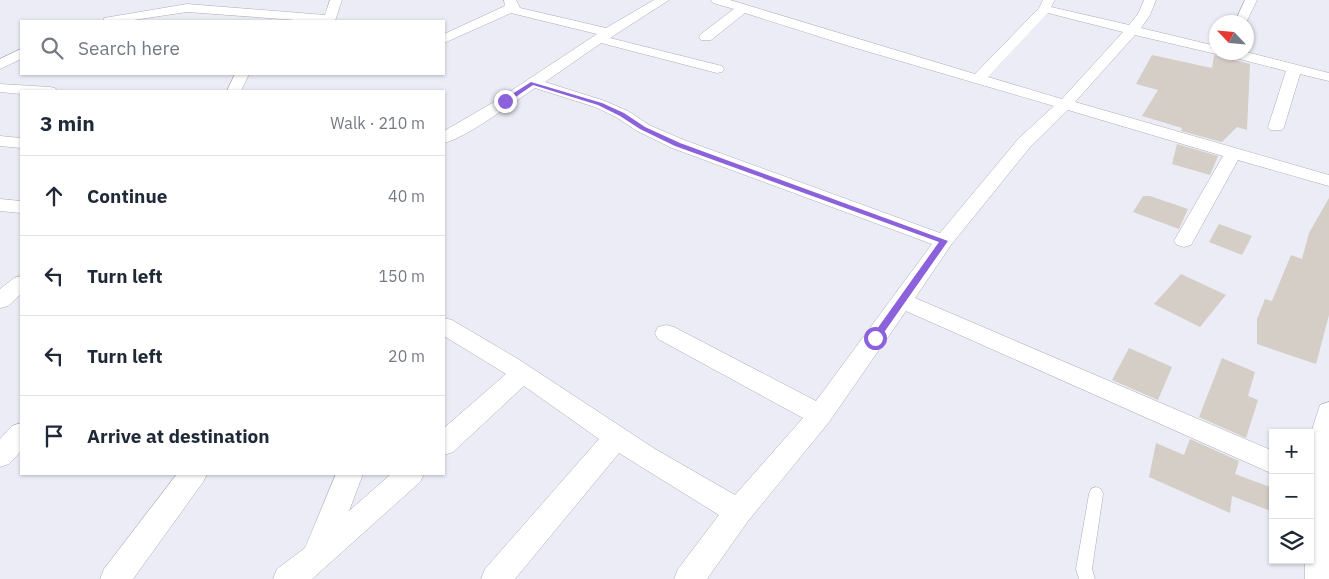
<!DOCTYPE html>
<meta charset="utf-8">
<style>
:root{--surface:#fff;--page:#f6f6f7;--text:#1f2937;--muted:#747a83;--line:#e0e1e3}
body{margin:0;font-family:"IBM Plex Sans",sans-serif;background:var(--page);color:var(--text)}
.controls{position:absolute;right:15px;bottom:15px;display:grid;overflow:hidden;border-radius:0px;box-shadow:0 1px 4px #0004}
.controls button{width:45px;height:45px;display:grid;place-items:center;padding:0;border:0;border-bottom:1px solid var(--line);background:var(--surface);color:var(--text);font:25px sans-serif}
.compass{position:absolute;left:1209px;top:15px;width:45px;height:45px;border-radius:50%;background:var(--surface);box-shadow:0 1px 4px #0004;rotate:296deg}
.stop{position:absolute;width:15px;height:15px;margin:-11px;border:4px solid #8c62dc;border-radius:50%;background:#fff}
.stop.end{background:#8c62dc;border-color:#fff;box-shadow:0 1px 5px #0008}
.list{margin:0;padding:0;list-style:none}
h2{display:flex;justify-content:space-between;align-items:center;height:65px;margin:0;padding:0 20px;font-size:21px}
h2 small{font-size:16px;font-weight:400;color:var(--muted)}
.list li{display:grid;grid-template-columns:32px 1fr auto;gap:15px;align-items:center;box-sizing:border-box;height:80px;padding:0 20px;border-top:1px solid var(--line)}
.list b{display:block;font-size:19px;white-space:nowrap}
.list em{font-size:16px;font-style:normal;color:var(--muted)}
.icon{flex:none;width:28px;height:28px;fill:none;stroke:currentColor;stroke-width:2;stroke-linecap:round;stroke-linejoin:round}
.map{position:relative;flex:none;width:1329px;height:579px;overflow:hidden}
.search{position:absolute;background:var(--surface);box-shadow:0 1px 4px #0004;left:20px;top:20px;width:425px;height:55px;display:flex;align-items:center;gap:12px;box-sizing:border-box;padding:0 18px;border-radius:0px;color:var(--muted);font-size:19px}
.panel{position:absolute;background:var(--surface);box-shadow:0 1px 4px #0004;left:20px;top:90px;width:425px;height:385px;border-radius:0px}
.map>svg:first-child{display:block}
.building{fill:#d5cec7}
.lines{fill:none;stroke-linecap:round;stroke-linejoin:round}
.lane-casing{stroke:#abadb5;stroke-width:1}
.street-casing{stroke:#abadb5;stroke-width:1}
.lane{fill:#fff;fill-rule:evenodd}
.street{fill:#fff;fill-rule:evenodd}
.route{fill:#8c62dc}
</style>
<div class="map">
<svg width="1329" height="579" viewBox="0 0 1329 579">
<rect width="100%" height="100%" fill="#ebecf5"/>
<path class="building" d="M 1152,55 L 1212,68 L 1214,55 L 1250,64 L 1247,130 L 1237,127 L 1222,142 L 1181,131 L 1182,128 L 1142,116 L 1158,90 L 1136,84 Z
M 1177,144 L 1218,156 L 1210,175 L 1172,164 Z
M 1143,196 L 1150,196 L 1188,209 L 1179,229 L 1133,212 Z
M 1329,198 L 1329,315 L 1316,364 L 1257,344 L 1257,319 L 1265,299 L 1272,301 L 1291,255 L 1302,259 L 1309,233 Z
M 1219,224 L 1252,236 L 1242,255 L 1209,242 Z
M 1181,274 L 1226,295 L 1200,327 L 1154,304 Z
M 1129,348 L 1172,367 L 1158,400 L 1112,380 Z
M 1222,358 L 1255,372 L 1248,396 L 1258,400 L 1246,438 L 1199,417 Z
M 1190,439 L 1239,461 L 1235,474 L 1273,488 L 1273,512 L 1232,496 L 1230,513 L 1149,477 L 1156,443 L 1184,455 Z"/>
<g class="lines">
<g class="lane-casing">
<path id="lane" d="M 1096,487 L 1101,489 L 1103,494 L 1092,569 L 1095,579 L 1079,579 L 1076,569 L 1089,494 L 1091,489 Z"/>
</g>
<g class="street-casing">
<path id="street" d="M 330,0 L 342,0 L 335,21 L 309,21 L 187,12 L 127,21 L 103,21 L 104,18 L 187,4 L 325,15 Z
M 504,0 L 516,0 L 520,8 L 606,28 L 654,0 L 669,0 L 610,38 L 722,66 L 724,69 L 722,72 L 717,73 L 601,43 L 545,82 L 605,101 L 628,111 L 649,125 L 684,140 L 940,233 L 1019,138 L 1054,106 L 849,46 L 745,13 L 711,40 L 701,40 L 699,37 L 701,34 L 734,9 L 713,3 L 711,0 L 730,0 L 975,74 L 1039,8 L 1043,0 L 1055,0 L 1051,7 L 1129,25 L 1138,14 L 1144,0 L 1156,0 L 1150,15 L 1141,28 L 1216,46 L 1216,52 L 1221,53 L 1216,54 L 1135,35 L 1075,102 L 1329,175 L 1329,186 L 1238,160 L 1191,245 L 1184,247 L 1177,245 L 1174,241 L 1223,156 L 1068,110 L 1031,146 L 951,245 L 915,298 L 1273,451 L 1273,474 L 906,311 L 829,422 L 748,521 L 707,579 L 674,579 L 678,569 L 719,515 L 619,453 L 515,579 L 481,579 L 485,569 L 599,439 L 524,386 L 453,452 L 444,455 L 444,428 L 506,374 L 444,336 L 444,318 L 452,320 L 518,359 L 655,449 L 735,495 L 803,418 L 658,339 L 655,333 L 658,327 L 666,325 L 674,327 L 816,401 L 932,244 L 672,148 L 637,131 L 616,117 L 595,107 L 535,88 C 514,102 466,138 444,143 L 444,131 L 494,102 L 597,34 L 511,13 L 444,43 L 444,34 L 505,6 ZM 1048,13 L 1123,32 L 1062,99 L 988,77 Z
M 1245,0 L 1257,0 L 1246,23 L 1235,22 Z
M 21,49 L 21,59 L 0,69 L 0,59 Z
M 1222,52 L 1246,52 L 1329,73 L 1329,81 L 1300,74 L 1284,127 L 1282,130 L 1270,130 L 1268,127 L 1286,71 L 1224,55 Z
M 235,74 L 249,74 L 241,91 L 227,91 Z
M 0,84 L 50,87 L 55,88 L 57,91 L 21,91 L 21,94 L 0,92 Z
M 0,136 L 21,138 L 21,148 L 0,146 Z
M 0,199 L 21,201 L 21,213 L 0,211 Z
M 21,276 L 21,294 L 8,306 L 0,308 L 0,289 L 14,278 Z
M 1329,402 L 1329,579 L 1305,579 L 1305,560 L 1310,560 L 1310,436 L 1320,405 Z
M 21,423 L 21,451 L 9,464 L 0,467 L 0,439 L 12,426 Z
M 177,474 L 207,474 L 203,482 L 133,579 L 100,579 L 104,569 Z
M 336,474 L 363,474 L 349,511 L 391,474 L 424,474 L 420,482 L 312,579 L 273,579 L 277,569 L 305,548 Z"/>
</g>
<use href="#lane" class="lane"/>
<use href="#street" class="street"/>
</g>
<path class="route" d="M 531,82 L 602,103 L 624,113 L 645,127 L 680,143 L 948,241 L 878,341 L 872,341 L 872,336 L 939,242 L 675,146 L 640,129 L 620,116 L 598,105 L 533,85 L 507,103 L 503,103 L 503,100 Z"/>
</svg>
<div class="controls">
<button>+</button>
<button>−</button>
<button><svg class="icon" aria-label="layers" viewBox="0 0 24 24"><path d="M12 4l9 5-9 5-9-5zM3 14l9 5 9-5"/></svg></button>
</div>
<svg class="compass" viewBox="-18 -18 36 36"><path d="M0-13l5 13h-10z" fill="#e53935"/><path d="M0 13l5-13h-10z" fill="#747a83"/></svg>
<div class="stop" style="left:875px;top:338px"></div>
<div class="stop end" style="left:505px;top:101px"></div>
<div class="search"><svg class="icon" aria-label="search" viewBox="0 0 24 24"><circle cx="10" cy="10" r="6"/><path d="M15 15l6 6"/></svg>Search here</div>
<section class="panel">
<h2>3 min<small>Walk · 210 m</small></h2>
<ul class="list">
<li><svg class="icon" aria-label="ahead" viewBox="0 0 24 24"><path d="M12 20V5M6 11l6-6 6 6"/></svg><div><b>Continue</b></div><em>40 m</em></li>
<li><svg class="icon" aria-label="left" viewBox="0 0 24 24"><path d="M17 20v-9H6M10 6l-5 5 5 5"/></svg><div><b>Turn left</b></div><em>150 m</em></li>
<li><svg class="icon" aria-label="left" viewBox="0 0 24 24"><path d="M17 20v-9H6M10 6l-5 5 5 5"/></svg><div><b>Turn left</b></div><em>20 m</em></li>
<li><svg class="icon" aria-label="arrive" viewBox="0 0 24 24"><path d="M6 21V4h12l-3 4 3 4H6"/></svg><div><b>Arrive at destination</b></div></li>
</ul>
</section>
</div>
